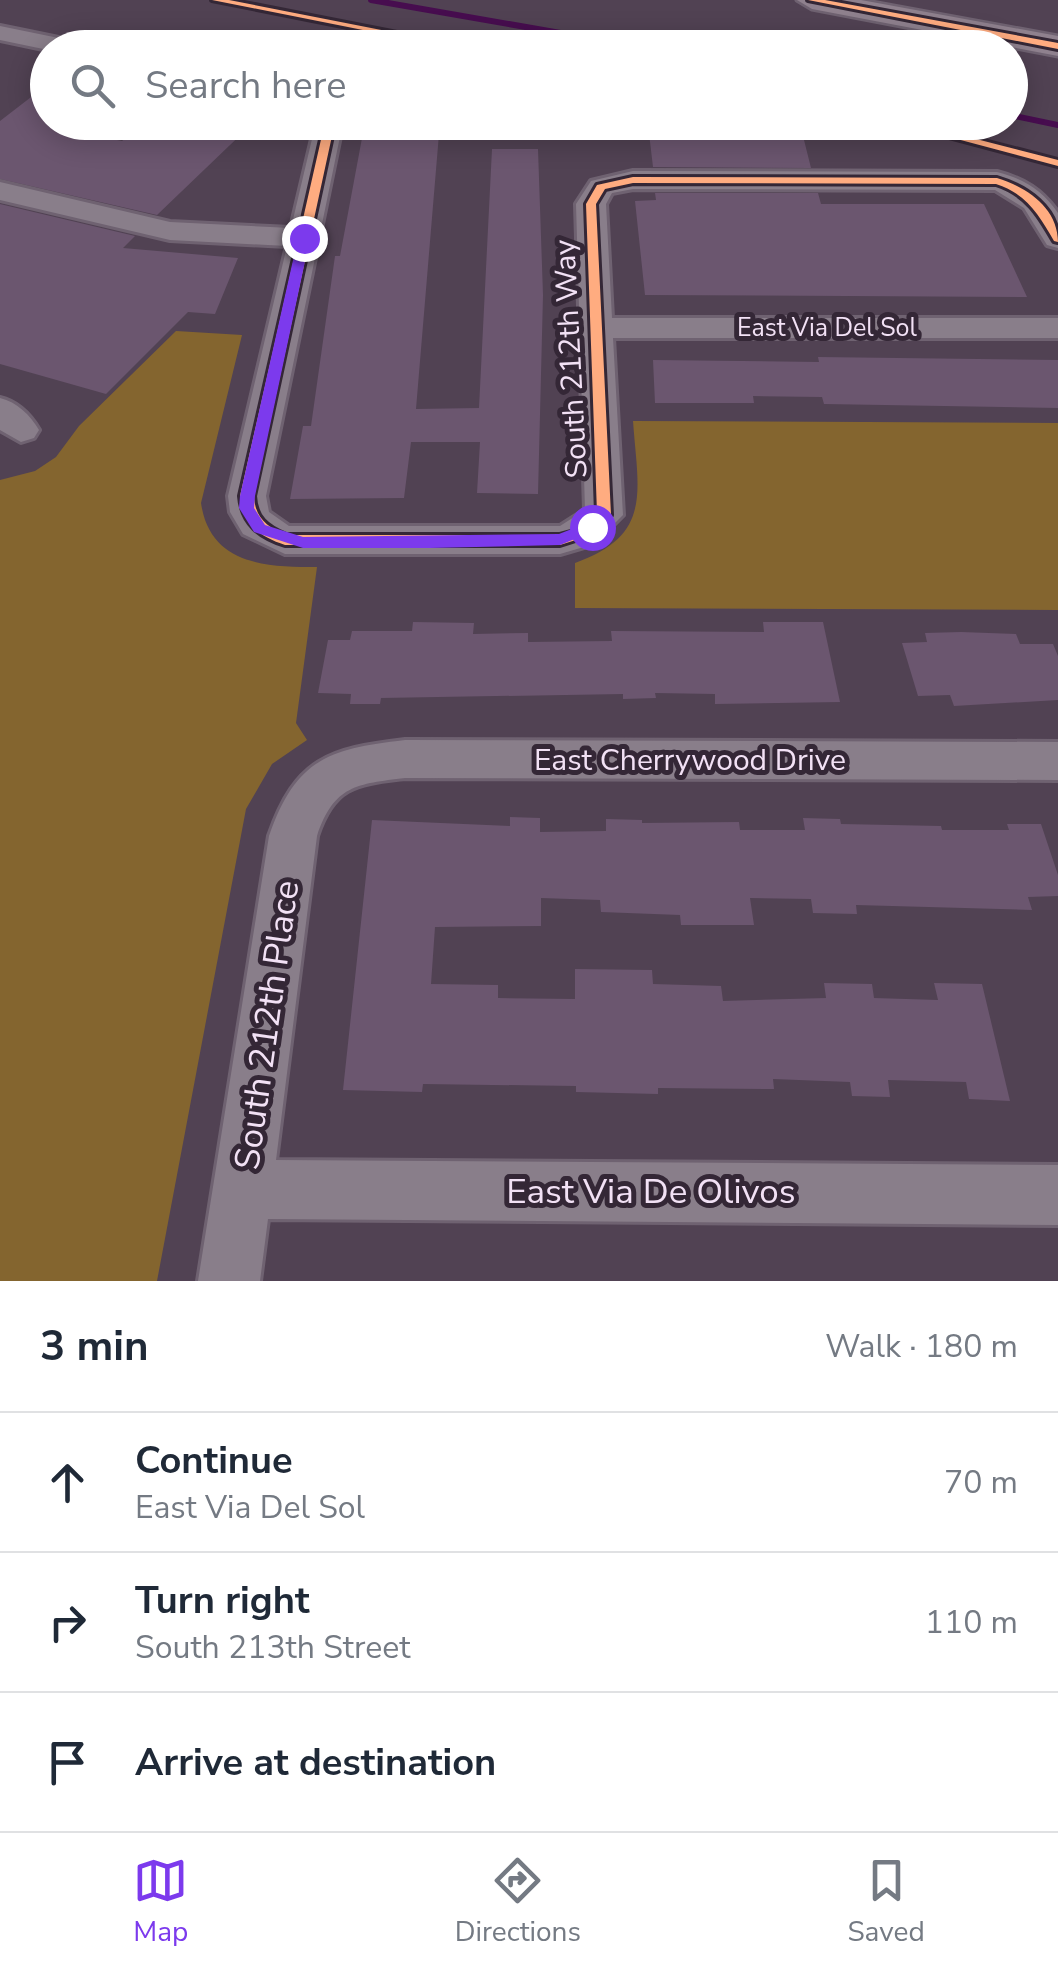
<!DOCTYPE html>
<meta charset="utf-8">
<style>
:root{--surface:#fff;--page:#f2f2f3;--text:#1f2937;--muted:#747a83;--line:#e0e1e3;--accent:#7c3aed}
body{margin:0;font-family:"Nunito Sans",sans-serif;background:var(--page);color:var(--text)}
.stop{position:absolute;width:30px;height:30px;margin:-22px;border:8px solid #7c3aed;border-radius:50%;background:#fff}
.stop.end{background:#7c3aed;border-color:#fff;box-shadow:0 2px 10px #0008}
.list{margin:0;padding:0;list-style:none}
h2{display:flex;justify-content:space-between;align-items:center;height:130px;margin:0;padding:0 40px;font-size:42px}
h2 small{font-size:32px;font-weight:400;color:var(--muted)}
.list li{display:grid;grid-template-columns:65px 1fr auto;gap:30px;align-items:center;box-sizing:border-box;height:140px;padding:0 40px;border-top:2px solid var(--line)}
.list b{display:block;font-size:38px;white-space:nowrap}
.list p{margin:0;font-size:32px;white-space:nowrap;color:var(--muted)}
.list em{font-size:32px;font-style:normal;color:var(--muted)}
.icon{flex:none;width:55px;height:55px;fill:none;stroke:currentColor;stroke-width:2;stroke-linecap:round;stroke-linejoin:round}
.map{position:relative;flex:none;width:1058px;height:1281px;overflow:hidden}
.search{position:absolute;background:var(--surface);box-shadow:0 5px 25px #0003;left:30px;right:30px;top:30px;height:110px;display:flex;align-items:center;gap:25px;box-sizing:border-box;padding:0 35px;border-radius:55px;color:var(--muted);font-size:38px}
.sheet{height:550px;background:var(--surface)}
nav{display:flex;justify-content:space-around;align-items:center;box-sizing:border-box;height:140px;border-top:2px solid var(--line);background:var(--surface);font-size:28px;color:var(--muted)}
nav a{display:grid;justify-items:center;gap:5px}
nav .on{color:var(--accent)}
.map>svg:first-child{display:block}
.green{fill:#84652f}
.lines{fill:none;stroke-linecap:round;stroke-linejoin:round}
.stream{stroke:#470d4f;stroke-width:6}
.building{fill:#6b566f}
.street-casing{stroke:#6f6271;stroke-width:6}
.secondary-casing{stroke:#6f6271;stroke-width:5}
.street{fill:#897e8a;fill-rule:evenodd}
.secondary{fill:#8f818e;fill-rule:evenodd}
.cycleway-casing{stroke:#342736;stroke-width:6}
.cycleway{fill:#ffac80;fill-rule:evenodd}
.route{fill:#7c3aed}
.labels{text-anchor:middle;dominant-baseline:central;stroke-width:10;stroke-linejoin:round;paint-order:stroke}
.far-street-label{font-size:25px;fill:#f2e1f5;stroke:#342736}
.street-label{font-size:30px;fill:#f2e1f5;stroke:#342736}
.near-street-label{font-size:35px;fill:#f2e1f5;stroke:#342736}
</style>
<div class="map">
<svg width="1058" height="1281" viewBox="0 0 1058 1281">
<rect width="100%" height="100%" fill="#514253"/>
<path class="green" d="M 176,331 L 242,335 L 201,503 C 210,565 266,567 317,567 L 296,723 L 307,740 L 272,764 L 246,809 L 157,1281 L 0,1281 L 0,480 L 35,471 L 56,457 L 79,426 Z
M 633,421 L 1058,423 L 1058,610 L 575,608 L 575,563 C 653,535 638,492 633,421 Z"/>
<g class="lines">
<path class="stream" d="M 371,0 L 646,48
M 1010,115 L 1058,125"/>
</g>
<path class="building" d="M 48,84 L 48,126 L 122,141 L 145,122 L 254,122 L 157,215 L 0,179 L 0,121 Z
M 365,122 L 440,122 L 416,409 L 479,408 L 492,149 L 538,149 L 543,295 L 538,494 L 477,493 L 480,442 L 411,442 L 404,498 L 290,499 L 303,426 L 311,426 L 335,256 L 340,256 Z
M 800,124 L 811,168 L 653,167 L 648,125 Z
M 655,193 L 818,193 L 821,204 L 984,204 L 1027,297 L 645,295 L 635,201 L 656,200 Z
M 0,204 L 135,236 L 123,248 L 238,258 L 215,314 L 188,312 L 106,394 L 0,364 Z
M 818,357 L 1058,360 L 1058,408 L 824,404 L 822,397 L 753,396 L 754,403 L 655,403 L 653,360 L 819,362 Z
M 413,622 L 474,623 L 473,634 L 528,633 L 528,642 L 612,641 L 611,631 L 764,632 L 763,622 L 823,622 L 840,702 L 715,704 L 715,694 L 655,693 L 656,698 L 623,699 L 623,694 L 381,698 L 380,704 L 350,704 L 351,694 L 318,693 L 328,640 L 350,640 L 352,631 L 412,631 Z
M 961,632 L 1016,634 L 1020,644 L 1053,644 L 1058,656 L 1058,700 L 954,706 L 950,695 L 918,696 L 902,643 L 927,642 L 925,633 Z
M 510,817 L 540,818 L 540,832 L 606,831 L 606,819 L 642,820 L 642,823 L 739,822 L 740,830 L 805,830 L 803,818 L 840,819 L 841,824 L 941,826 L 942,830 L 1009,830 L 1007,824 L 1041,824 L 1058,875 L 1058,896 L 1028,897 L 1032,910 L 856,905 L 857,914 L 813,913 L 811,899 L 750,898 L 754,925 L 681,925 L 680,915 L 601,912 L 600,900 L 541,898 L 541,926 L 435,927 L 431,984 L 498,985 L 498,998 L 575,999 L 575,969 L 652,970 L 653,984 L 721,986 L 723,1001 L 826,998 L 824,983 L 872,984 L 874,998 L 938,1000 L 934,983 L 982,984 L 1010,1101 L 969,1099 L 966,1082 L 888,1080 L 890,1097 L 852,1096 L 850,1082 L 773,1079 L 774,1089 L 658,1088 L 658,1094 L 576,1092 L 576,1086 L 423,1084 L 422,1092 L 343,1090 L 372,820 L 510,826 Z"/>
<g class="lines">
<g class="street-casing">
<path id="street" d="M 0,26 L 83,43 L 86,48 L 48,50 L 0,40 Z
M 316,122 L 343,122 L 266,496 L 269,512 L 289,526 L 560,526 L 585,510 L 576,204 L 591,181 L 633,171 L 997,172 C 1024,179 1042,190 1058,213 L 1058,248 L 1047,245 L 1024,208 L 995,190 L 633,189 L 612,193 L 606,204 L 612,318 L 1058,318 L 1058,338 L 613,338 L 623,515 L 594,544 L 560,554 L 285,554 L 243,534 L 230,512 L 228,496 L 287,246 L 170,240 L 0,200 L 0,182 L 170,222 L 291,228 Z
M 0,398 C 17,402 30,415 39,430 L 34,438 L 21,442 L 0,430 Z
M 405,740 L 1058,742 L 1058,780 L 405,778 C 357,784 334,785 317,836 L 276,1160 L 1058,1165 L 1058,1225 L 268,1219 L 260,1281 L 198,1281 L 269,836 C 296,759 328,749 405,740 Z"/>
</g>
<g class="secondary-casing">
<path id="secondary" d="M 797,0 L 861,0 L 1058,36 L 1058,56 L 812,9 Z"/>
</g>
<use href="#street" class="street"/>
<use href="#secondary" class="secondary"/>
<g class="cycleway-casing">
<path id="cycleway" d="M 212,0 L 229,0 L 473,48 L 453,48 Z
M 808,0 L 825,0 L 1058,43 L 1058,49 Z
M 325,122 L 335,122 L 254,496 C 255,518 267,527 286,535 L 560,535 L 575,531 L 597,513 L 586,204 L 597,185 L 633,177 L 997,178 C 1027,187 1058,208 1058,242 L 1054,241 C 1039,215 1027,194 996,184 L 633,183 L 605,189 L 596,204 L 611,515 L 609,518 L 585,537 L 560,545 L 285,545 C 260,537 242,524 240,496 Z
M 893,122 L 910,122 L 1058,160 L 1058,166 Z"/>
</g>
<use href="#cycleway" class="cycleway"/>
</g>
<path class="route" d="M 304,234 L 310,238 L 255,496 L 254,508 L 265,525 L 303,537 L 559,534 L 592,521 L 599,527 L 597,530 L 560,545 L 430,548 L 303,548 L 254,532 L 239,508 L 240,496 L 298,238 Z"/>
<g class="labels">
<g class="far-street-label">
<text x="827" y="328">East Via Del Sol</text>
</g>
<g class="street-label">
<text transform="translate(571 359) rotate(-93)">South 212th Way</text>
<text x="690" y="760">East Cherrywood Drive</text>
</g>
<g class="near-street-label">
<text transform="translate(267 1025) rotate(-82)">South 212th Place</text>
<text x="651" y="1191">East Via De Olivos</text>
</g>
</g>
</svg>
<div class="stop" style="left:592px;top:527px"></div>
<div class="stop end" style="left:304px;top:238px"></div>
<div class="search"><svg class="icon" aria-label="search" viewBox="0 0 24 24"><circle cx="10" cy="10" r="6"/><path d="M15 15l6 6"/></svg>Search here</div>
</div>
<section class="sheet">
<h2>3 min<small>Walk · 180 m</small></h2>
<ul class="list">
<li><svg class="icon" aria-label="ahead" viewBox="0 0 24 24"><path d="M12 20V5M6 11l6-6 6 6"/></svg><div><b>Continue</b><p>East Via Del Sol</p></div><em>70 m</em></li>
<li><svg class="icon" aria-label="right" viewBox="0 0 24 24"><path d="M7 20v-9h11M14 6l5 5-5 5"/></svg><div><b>Turn right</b><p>South 213th Street</p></div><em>110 m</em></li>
<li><svg class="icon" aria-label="arrive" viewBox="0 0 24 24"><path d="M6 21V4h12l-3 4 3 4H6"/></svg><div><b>Arrive at destination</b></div></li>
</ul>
</section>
<nav>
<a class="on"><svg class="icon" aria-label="map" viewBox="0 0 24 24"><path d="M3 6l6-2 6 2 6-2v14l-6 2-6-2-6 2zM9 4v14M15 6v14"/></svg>Map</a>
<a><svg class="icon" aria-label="directions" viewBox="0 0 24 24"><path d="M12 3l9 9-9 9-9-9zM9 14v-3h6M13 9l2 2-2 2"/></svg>Directions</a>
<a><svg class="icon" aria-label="saved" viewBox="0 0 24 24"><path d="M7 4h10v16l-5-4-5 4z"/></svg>Saved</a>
</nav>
